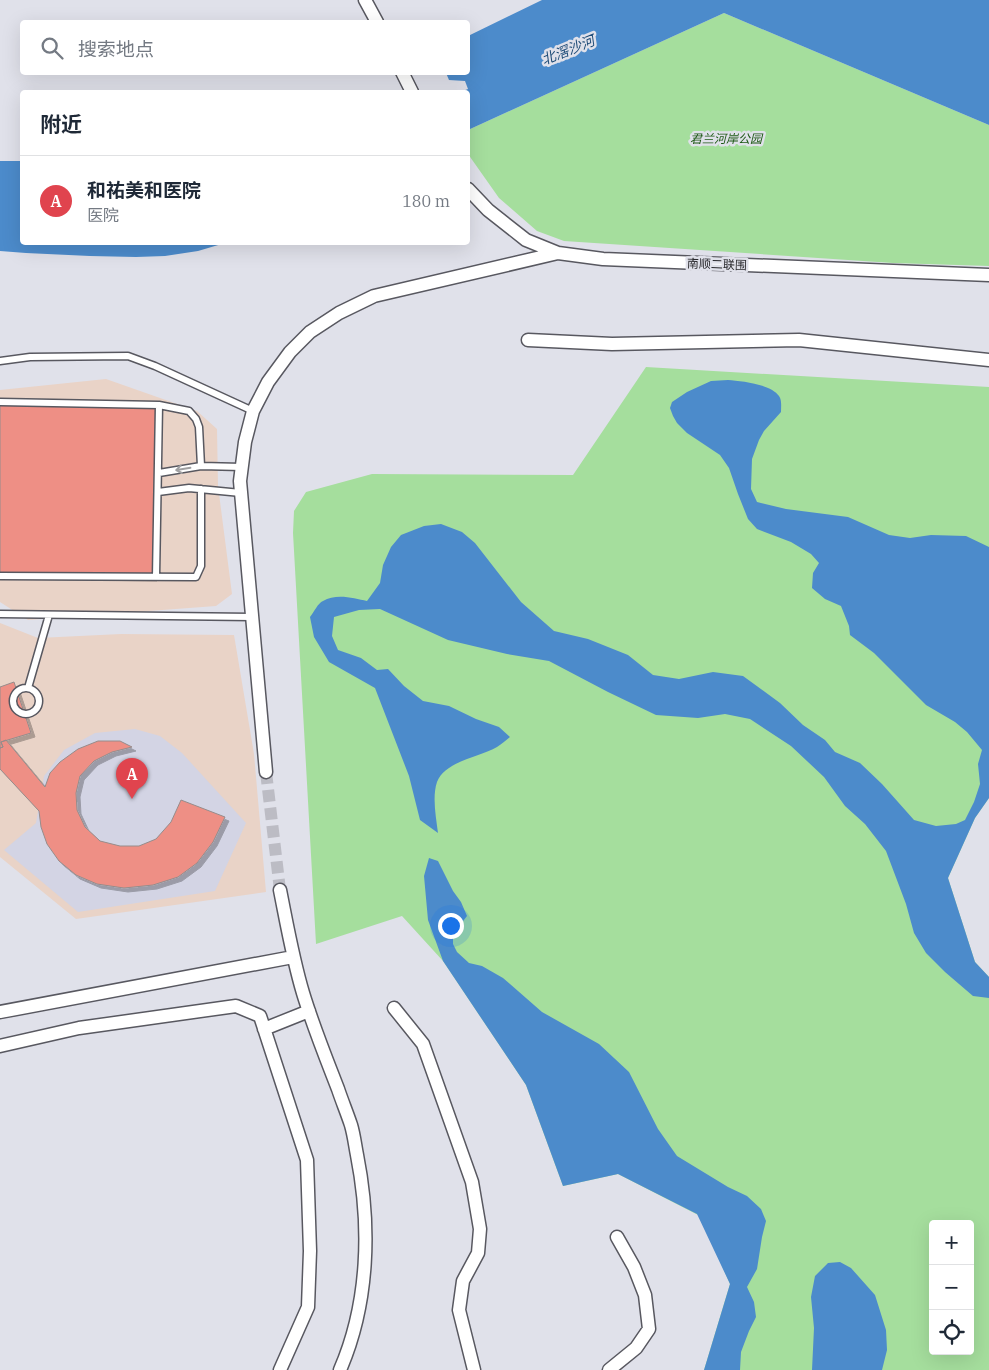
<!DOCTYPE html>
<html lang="zh">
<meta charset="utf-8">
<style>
:root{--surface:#fff;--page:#f2f2f3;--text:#1f2937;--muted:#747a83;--line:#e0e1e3;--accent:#862e9b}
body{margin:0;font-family:"IBM Plex Serif","Noto Sans SC",serif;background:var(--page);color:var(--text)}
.controls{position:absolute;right:15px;bottom:15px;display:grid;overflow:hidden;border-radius:5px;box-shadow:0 5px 20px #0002}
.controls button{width:45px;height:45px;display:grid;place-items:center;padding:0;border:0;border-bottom:1px solid var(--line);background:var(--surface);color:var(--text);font:25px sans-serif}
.you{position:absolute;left:450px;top:925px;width:18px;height:18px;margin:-12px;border:4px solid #fff;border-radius:50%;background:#1a73e8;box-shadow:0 0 0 8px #1a73e833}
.badge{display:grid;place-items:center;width:32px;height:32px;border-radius:50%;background:var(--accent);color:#fff;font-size:16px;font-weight:700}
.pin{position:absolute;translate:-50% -41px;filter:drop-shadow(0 1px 2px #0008)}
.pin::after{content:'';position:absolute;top:26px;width:18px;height:15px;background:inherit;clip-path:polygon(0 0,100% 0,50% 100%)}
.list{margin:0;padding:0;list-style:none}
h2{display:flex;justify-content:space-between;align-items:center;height:65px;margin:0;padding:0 20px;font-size:21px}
h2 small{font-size:16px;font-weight:400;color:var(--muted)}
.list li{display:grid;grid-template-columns:32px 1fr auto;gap:15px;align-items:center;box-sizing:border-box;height:90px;padding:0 20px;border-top:1px solid var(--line)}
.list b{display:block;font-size:19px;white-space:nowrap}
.list p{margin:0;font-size:16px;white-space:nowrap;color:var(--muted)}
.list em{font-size:16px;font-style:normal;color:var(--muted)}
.icon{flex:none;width:28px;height:28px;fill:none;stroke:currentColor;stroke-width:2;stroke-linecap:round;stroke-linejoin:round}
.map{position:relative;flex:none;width:989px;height:1370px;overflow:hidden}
.search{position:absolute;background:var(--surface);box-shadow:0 5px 20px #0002;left:20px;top:20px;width:450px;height:55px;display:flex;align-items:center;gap:12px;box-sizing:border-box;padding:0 18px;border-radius:5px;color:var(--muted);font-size:19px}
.panel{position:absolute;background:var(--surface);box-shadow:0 5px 20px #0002;left:20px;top:90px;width:450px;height:155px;border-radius:5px}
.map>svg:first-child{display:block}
.commercial{fill:#e9d3c7}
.built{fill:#d3d4e4}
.green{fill:#a5de9d;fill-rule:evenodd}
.water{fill:#4c8bcb}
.building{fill:#ee8f85;stroke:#968c8b;filter:url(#shadow)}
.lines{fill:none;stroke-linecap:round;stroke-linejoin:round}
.street-tunnel{stroke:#bcbcc4;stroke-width:12;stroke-dasharray:12 6;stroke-linecap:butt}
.lane-casing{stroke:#585860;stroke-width:9}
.street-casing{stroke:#585860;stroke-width:15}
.lane{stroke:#fff;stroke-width:6}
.street{stroke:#fff;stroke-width:12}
.oneway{stroke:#9f9fa1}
.labels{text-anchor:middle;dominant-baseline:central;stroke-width:5;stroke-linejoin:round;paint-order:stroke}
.park-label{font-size:12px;font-style:italic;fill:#1c5814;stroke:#e0e1ea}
.street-label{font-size:12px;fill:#2a2a2e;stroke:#e0e1ea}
.water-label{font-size:14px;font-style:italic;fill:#1d4a76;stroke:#e0e1ea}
</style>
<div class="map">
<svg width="989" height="1370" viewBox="0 0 989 1370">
<defs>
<filter id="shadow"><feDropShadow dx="4" dy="4" stdDeviation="0" flood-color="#0004"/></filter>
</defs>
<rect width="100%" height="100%" fill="#e0e1ea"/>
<path class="commercial" d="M 106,379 L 197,411 L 217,429 L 218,486 L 232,594 L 216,606 L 28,620 L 0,602 L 0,390 Z
M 0,623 L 38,638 L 121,634 L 234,635 L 254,754 L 266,892 L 76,919 L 0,857 Z"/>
<path class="built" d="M 135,729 L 160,736 L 182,753 L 246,823 L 215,891 L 78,912 L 4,850 L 36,823 L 44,776 L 64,750 L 95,733 Z"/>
<path class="green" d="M 724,13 L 989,125 L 989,266 L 893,263 L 564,241 L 537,231 L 499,198 L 468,154 L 468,130 Z
M 646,367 L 989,387 L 989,798 L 975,818 L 948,878 L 975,962 L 989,977 L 989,1370 L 704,1370 L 730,1284 L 700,1216 L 618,1174 L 563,1186 L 526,1085 L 443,961 L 402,916 L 316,944 L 293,533 L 294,511 L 306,492 L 372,474 L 573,475 ZM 933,1224 L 970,1224 L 970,1351 L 933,1351 Z"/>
<path class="water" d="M 542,0 L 989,0 L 989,125 L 724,13 L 468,130 L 468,92 L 460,92 L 468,89 L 465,81 L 449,80 L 446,73 L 468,72 L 468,36 Z
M 0,161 L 22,161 L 22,242 L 225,243 L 198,251 L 165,256 L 136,257 L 90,256 L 26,253 L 0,251 Z
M 728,380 C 741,381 771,384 779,396 C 782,400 781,407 781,412 L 764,431 L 759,440 L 752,459 L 751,489 L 757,502 L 786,509 L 848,517 L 889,535 L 910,538 L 931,535 L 966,536 L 989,547 L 989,798 L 975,818 L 948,878 L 975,962 L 989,977 L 989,998 L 973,996 L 945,972 L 926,953 L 914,933 L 906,904 L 886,851 L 865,824 L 845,806 L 824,777 L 791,746 L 750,719 L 725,714 L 698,718 L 656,715 L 608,692 L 549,661 L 507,654 L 448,640 L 380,609 L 359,610 L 334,617 L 332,636 L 338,650 L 361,658 L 377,670 L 388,669 L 404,686 L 423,701 L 449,706 L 476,719 L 499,727 L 510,737 C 506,740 502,744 497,747 C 480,757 445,761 437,782 C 432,797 436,817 438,833 L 420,820 L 409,776 L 375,688 L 329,662 L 314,637 L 310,617 C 314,612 318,603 323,601 C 336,593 354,598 367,601 L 380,583 L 383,565 L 391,547 L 401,535 L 424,526 L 441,524 L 462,532 L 475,543 L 521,602 L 554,631 L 588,639 L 628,655 L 653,675 L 679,679 L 713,672 L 743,676 L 780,703 L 803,725 L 825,740 L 835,752 L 860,763 L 882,784 L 914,820 L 936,826 L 956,824 L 965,820 L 974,802 L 980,784 L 978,764 L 982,750 L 967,732 L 955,722 L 926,705 L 874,653 L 850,635 L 849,626 L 841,606 L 825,599 L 812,588 L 813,573 L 819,563 L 811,554 L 791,542 L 757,529 L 748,519 L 738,494 L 729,468 L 720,455 L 687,433 L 677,423 L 673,416 L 670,408 L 672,402 L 687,392 L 711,381 Z
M 429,858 L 438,861 L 453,891 L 461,902 L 467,916 L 453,934 L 453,944 L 457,952 L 469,963 L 482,966 L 503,978 L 542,1012 L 599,1044 L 629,1072 L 658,1129 L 677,1156 L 728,1187 L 747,1196 L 761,1209 L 766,1221 L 762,1237 L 757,1269 L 747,1287 L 754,1302 L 756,1317 L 749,1331 L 741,1352 L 740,1370 L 704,1370 L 730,1284 L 697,1214 L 618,1174 L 563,1186 L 526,1085 L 443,961 L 428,920 L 424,876 Z
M 840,1262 L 851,1268 L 875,1295 L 886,1330 L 887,1350 L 882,1370 L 812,1370 L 814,1328 L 811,1297 L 815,1276 L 828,1263 Z"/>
<path class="building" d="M 0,404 L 156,406 L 153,577 L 0,575 Z
M 14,682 L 31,733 L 1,742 L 3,747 L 0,748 L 0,687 Z
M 6,740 L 45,787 L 50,773 L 60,762 L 78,749 L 98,741 L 120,741 L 132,747 L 112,752 L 94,761 L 80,776 L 76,793 L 77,810 L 85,827 L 100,841 L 120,846 L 139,846 L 156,839 L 171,822 L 181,800 L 225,817 L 213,842 L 197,863 L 178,877 L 153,885 L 124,888 L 97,884 L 76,875 L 59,861 L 47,844 L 41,827 L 39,811 L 0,769 L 0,748 L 3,747 L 1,742 Z"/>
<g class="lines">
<path class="street-tunnel" d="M 266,772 L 280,890"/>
<g class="lane-casing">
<path id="lane" d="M 0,361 L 30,357 L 128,356 L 155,366 L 253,411
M 0,402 L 159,405 L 189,411 L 196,419 L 199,427 L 201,466
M 159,473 L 201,466 L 242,467
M 158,492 L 189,488 L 241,493
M 0,576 L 196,577 L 201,566 L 201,489
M 156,577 L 159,405
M 0,614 L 252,617
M13 701a13 13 0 1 1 26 0a13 13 0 1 1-26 0Z
M 28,688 L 49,615"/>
</g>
<g class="street-casing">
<path id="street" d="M 365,0 L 377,22
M 402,72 L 412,92
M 468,189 L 488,210 L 526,240 L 558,253 L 603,259 L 989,275
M 528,340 L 612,344 L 799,340 L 989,360
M 266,772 L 240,481 L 245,442 L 253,411 L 268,382 L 290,352 L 310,332 L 339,313 L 374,296 L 558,253
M 280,890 C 287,925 293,960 303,993 C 313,1026 326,1058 338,1089 C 342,1101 347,1113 351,1125 C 354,1135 355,1145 357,1155 C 371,1226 369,1303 340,1370
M 394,1008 L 423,1044 L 472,1182 L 480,1229 L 478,1253 L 463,1281 L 459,1310 L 474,1370
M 0,1012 L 293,957
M 264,1029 L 309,1011
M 0,1046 L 79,1028 L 236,1006 L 260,1016 L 307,1160 L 310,1251 L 308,1307 L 280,1370
M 609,1370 L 636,1348 L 649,1329 L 645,1295 L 634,1267 L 617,1237"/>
</g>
<use href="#lane" class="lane"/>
<use href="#street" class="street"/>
</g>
<defs><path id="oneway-shaft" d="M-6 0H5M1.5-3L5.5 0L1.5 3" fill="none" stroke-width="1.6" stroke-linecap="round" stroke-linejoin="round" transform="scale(1.25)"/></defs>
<use class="oneway" href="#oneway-shaft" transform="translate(183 469) rotate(171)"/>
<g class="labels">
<g class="park-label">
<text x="726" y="138">君兰河岸公园</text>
</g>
<g class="street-label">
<text transform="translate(717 264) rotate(2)">南顺二联围</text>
</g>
<g class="water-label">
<text transform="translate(568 50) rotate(-22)">北滘沙河</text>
</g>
</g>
</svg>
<div class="controls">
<button>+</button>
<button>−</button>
<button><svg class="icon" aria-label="locate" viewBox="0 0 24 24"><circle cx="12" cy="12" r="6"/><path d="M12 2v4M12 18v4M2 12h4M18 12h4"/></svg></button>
</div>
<div class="you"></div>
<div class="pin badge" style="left:132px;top:799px;background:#e0444e">A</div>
<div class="search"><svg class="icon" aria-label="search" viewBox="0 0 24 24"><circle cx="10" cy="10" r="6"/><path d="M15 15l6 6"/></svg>搜索地点</div>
<section class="panel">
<h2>附近<small></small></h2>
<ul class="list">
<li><span class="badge" style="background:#e0444e">A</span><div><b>和祐美和医院</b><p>医院</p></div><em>180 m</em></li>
</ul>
</section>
</div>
